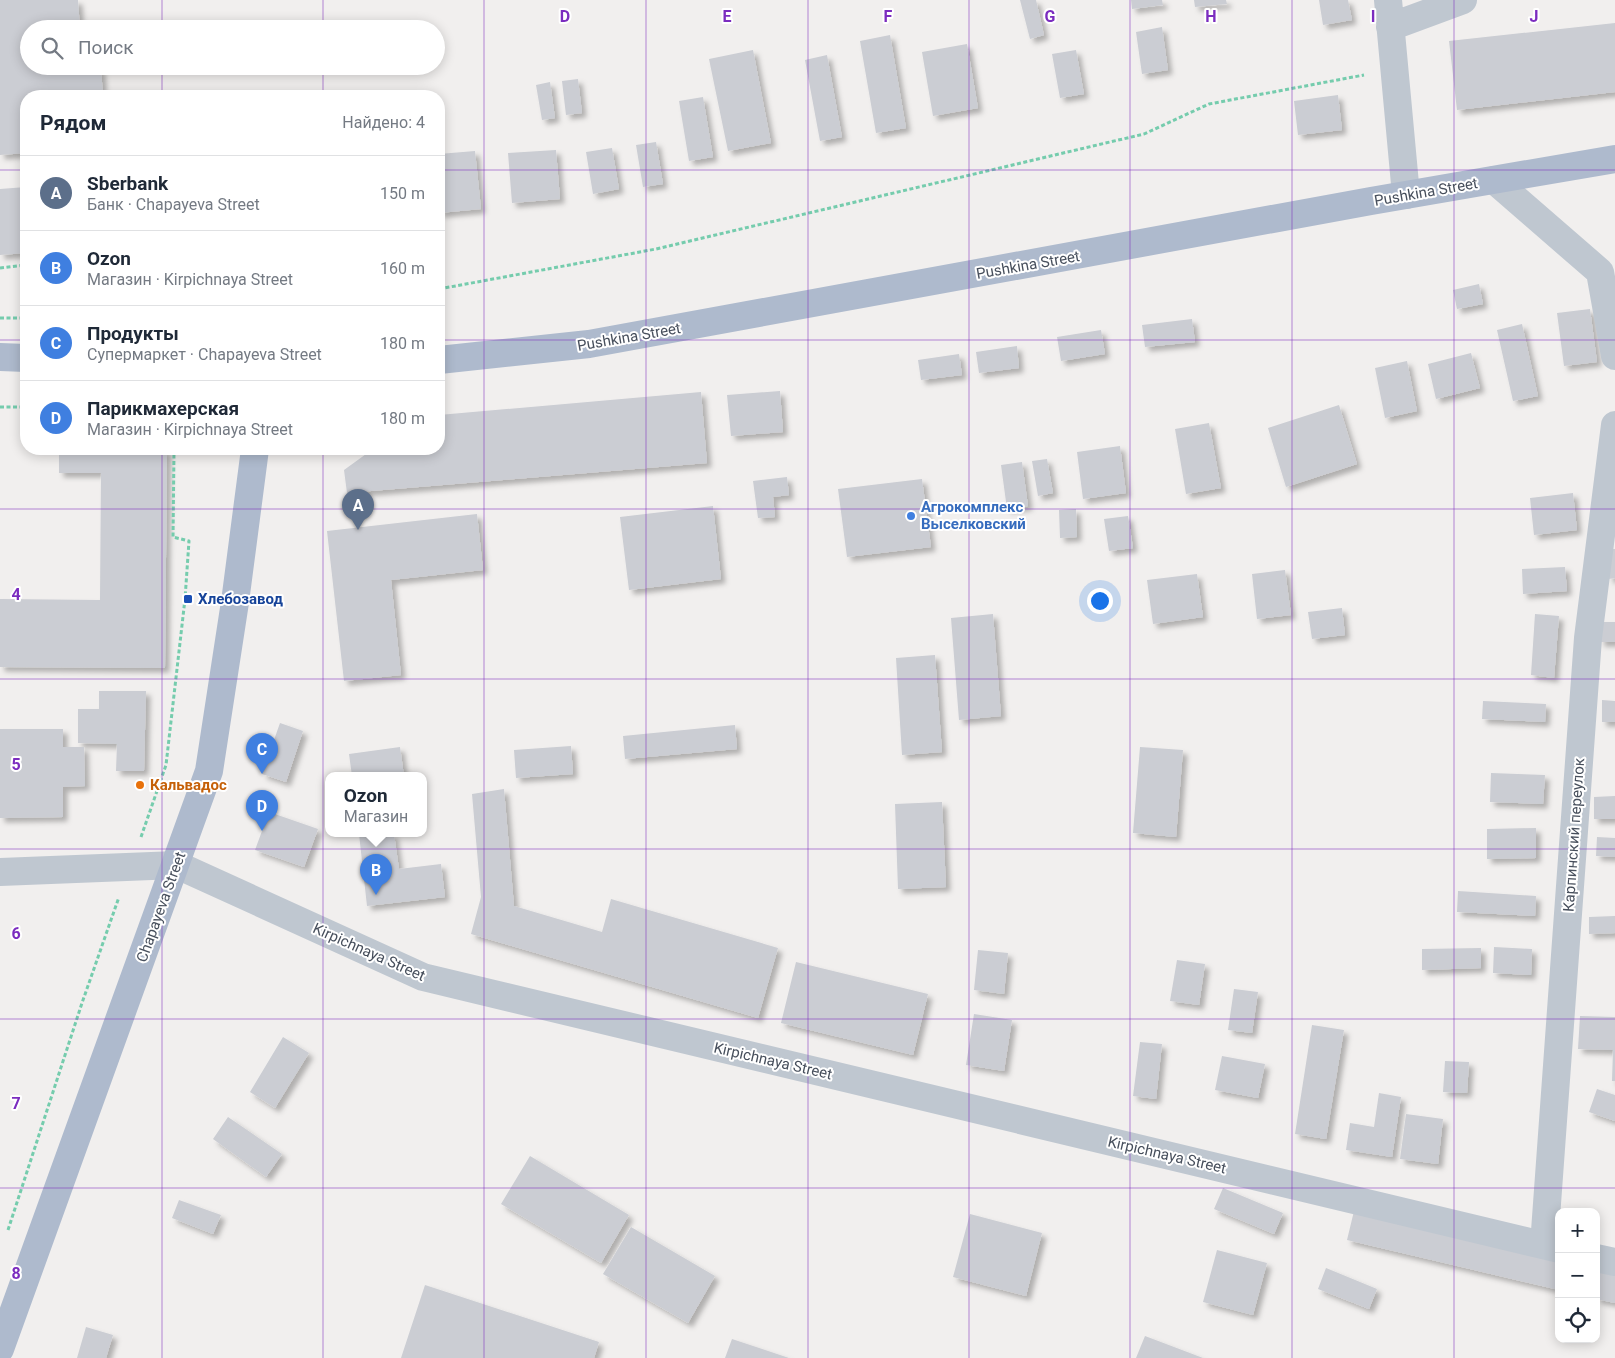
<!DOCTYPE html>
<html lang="ru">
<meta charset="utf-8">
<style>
:root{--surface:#fff;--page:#f6f6f7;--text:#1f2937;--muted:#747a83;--line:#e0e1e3;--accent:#0b8043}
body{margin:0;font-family:Roboto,sans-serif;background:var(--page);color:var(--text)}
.controls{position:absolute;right:15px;bottom:15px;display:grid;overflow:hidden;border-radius:10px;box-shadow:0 2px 12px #0003}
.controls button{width:45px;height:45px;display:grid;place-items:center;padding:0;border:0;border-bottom:1px solid var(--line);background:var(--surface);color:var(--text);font:25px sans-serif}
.you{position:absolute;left:1099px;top:600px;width:18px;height:18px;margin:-12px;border:4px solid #fff;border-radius:50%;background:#1a73e8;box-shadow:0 0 0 8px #1a73e833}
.badge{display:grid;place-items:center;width:32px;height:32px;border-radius:50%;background:var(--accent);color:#fff;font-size:16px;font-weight:700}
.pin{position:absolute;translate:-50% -41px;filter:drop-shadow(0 1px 2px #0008)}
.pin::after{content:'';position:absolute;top:26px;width:18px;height:15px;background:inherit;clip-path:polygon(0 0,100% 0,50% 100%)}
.popup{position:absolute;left:325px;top:772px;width:102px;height:65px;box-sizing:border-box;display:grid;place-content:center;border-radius:10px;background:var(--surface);filter:drop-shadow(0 1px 4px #0005);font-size:16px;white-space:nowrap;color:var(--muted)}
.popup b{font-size:19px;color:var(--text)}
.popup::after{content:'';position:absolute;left:50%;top:100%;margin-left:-10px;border:10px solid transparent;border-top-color:var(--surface)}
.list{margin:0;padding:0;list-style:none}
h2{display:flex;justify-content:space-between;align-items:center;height:65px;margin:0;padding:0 20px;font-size:21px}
h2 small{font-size:16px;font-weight:400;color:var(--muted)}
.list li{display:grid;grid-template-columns:32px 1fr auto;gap:15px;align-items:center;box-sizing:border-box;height:75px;padding:0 20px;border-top:1px solid var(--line)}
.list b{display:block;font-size:19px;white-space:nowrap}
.list p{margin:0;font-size:16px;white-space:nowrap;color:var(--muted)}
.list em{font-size:16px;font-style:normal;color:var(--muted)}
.icon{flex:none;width:28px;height:28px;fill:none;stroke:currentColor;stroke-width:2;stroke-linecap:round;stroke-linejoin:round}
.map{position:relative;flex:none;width:1615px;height:1358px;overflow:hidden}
.search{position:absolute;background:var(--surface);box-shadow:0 2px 12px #0003;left:20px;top:20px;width:425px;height:55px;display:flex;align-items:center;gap:12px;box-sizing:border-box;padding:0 18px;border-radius:28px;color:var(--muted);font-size:19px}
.panel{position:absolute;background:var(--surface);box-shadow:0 2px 12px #0003;left:20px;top:90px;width:425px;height:365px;border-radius:20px}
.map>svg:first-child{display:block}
.building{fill:#cbcdd3;filter:url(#shadow)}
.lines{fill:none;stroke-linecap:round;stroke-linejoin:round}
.path{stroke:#75ccad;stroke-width:3;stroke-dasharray:4 2.5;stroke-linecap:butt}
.minor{stroke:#bfc7d0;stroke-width:28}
.major{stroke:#aebacd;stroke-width:28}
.grid{fill:none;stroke:#7b2cbf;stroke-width:1;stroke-opacity:0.55}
.shop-dot{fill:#3f7fe0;stroke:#fff;stroke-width:2}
.transit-dot{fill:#1a4fb4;stroke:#fff;stroke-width:2}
.food-dot{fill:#e8710a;stroke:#fff;stroke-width:2}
.labels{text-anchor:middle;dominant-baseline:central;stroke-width:4;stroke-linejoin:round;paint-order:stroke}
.street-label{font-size:15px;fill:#474f5c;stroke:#fff}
.shop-label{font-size:15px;font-weight:bold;fill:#366cbe;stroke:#fff;text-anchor:start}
.transit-label{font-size:15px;font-weight:bold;fill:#164399;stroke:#fff;text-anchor:start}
.food-label{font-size:15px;font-weight:bold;fill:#c56008;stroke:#fff;text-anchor:start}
.grid-label{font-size:16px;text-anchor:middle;font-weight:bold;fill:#7b2cbf;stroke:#fff;stroke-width:4;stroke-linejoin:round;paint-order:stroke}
</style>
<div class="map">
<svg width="1615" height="1358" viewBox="0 0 1615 1358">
<defs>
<filter id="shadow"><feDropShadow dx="4.5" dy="4.5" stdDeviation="2.5" flood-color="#0004"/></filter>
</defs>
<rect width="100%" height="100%" fill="#f1efee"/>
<path class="building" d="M 0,0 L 78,0 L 80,29 L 29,29 L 29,66 L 101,68 L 103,96 L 26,96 L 26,153 L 0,155 Z
M 1020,0 L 1036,0 L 1044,35 L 1030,39 Z
M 1131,0 L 1162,0 L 1163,5 L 1132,9 Z
M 1194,0 L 1226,0 L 1227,4 L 1195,7 Z
M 1319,0 L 1348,0 L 1352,20 L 1323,25 Z
M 1615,23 L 1615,92 L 1457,110 L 1449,41 Z
M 1162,27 L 1168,70 L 1142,74 L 1136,32 Z
M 890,35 L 906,128 L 876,133 L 860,41 Z
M 967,44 L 978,108 L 933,116 L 922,52 Z
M 753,50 L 771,143 L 728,151 L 709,59 Z
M 1076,50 L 1084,94 L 1060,98 L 1052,54 Z
M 827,55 L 842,137 L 820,141 L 805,60 Z
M 578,79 L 582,113 L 566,115 L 562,81 Z
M 550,82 L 555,118 L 542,120 L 536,85 Z
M 1338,95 L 1342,130 L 1298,135 L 1294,101 Z
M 703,97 L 713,157 L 689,161 L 679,101 Z
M 656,142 L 663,184 L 643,187 L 636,145 Z
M 612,148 L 619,189 L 593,194 L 586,152 Z
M 556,150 L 560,199 L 512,203 L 508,153 Z
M 475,151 L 481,209 L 439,213 L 439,154 Z
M 26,187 L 26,253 L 0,255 L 0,189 Z
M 1479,284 L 1483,304 L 1457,309 L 1453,290 Z
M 1590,309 L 1597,362 L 1564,366 L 1557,313 Z
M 1192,319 L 1195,342 L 1145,347 L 1142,325 Z
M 1522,324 L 1538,396 L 1513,401 L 1497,330 Z
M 1101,330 L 1105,354 L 1061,361 L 1057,337 Z
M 1017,346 L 1019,368 L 979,373 L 976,352 Z
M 1471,353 L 1480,388 L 1436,399 L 1428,364 Z
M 959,354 L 962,375 L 921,380 L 918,360 Z
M 1407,361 L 1417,411 L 1385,418 L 1375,368 Z
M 780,391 L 783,432 L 731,436 L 727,395 Z
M 701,392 L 707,463 L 347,493 L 344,470 L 373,449 L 439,449 L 439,415 Z
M 1339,405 L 1357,464 L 1286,487 L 1268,428 Z
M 1209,423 L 1221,488 L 1186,494 L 1175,429 Z
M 1120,446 L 1126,493 L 1083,499 L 1077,452 Z
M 59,449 L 167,449 L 165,668 L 0,667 L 0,599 L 100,600 L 101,473 L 59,473 Z
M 1047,459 L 1053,493 L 1038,496 L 1032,461 Z
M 1022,462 L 1028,506 L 1007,509 L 1001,465 Z
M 787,477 L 789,495 L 773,497 L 775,517 L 758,518 L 753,481 Z
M 922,479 L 931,547 L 847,557 L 838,489 Z
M 1573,493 L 1577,530 L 1534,535 L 1530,498 Z
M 713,506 L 721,579 L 629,590 L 620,517 Z
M 1076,509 L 1077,537 L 1060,538 L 1059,510 Z
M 477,514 L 483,570 L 391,580 L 401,675 L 344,681 L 327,531 Z
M 1128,516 L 1133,548 L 1109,551 L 1104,519 Z
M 1607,549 L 1615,549 L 1615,578 L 1609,579 Z
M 1565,567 L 1567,591 L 1523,594 L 1522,569 Z
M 1285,570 L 1291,615 L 1257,619 L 1252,574 Z
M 1197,574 L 1203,617 L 1153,624 L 1147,580 Z
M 1342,608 L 1345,635 L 1312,639 L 1308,612 Z
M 993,614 L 1001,716 L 959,720 L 951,618 Z
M 1535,614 L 1559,616 L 1554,678 L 1531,675 Z
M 1600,622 L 1615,622 L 1615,642 L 1600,642 Z
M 935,655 L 942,752 L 902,755 L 896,658 Z
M 99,691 L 146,691 L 144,771 L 116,771 L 117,744 L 78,743 L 78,709 L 99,709 Z
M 1602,700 L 1615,701 L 1615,722 L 1602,722 Z
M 1483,701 L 1546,704 L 1545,722 L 1482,719 Z
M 280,723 L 303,731 L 286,782 L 262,774 Z
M 735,725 L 737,749 L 625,759 L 623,736 Z
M 0,729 L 63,729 L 63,747 L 84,747 L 85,786 L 63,787 L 63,817 L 0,818 Z
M 571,746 L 573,774 L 516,778 L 514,750 Z
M 400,747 L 404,776 L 352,776 L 349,754 Z
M 1140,747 L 1183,750 L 1176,837 L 1133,833 Z
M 1491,773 L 1545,775 L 1543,804 L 1490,802 Z
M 504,789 L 514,906 L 602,932 L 611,899 L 778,948 L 758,1018 L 471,934 L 481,897 L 472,794 Z
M 1615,796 L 1615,819 L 1594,819 L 1594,797 Z
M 942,802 L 946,887 L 898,889 L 895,804 Z
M 269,812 L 318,829 L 304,867 L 255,850 Z
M 1536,828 L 1536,858 L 1487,859 L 1487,829 Z
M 359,834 L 394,834 L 399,869 L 441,864 L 445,897 L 367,906 Z
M 1597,837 L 1615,838 L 1615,857 L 1596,856 Z
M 1458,891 L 1536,896 L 1535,916 L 1457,912 Z
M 1615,916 L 1615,933 L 1589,934 L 1589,917 Z
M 1494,947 L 1532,949 L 1531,975 L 1493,973 Z
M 1481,948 L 1481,968 L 1422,970 L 1422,949 Z
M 978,950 L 1008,953 L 1004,994 L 974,990 Z
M 1177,960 L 1205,964 L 1199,1005 L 1170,1001 Z
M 796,962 L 928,994 L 913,1055 L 781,1023 Z
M 1234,989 L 1258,992 L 1252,1033 L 1228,1030 Z
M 974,1014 L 1012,1020 L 1004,1071 L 966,1065 Z
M 1580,1016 L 1615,1017 L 1615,1081 L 1612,1081 L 1613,1050 L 1578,1049 Z
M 1312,1025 L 1344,1030 L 1326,1139 L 1295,1134 Z
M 283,1037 L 309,1053 L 275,1108 L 250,1092 Z
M 1140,1042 L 1162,1044 L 1156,1099 L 1133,1096 Z
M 1222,1056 L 1265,1064 L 1258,1098 L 1215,1090 Z
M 1445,1061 L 1469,1062 L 1467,1093 L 1443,1092 Z
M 1597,1089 L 1615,1095 L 1615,1121 L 1589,1112 Z
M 1379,1093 L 1401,1097 L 1392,1157 L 1346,1150 L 1350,1123 L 1374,1127 Z
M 1406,1114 L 1443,1119 L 1438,1164 L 1400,1159 Z
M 228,1117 L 282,1154 L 266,1177 L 213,1139 Z
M 530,1156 L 629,1215 L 601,1263 L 501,1204 Z
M 1223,1188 L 1283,1213 L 1274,1234 L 1214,1209 Z
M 179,1200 L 221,1215 L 213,1234 L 172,1218 Z
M 1354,1211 L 1559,1259 L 1559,1290 L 1347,1240 Z
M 970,1214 L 1042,1233 L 1026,1296 L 953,1277 Z
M 631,1227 L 715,1276 L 688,1323 L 603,1274 Z
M 1217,1250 L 1267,1263 L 1253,1315 L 1203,1302 Z
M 1596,1267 L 1615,1272 L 1615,1303 L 1596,1299 Z
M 1326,1268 L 1377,1289 L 1369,1309 L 1318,1289 Z
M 425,1285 L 599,1342 L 594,1358 L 401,1358 Z
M 86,1327 L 113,1335 L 106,1358 L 77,1358 Z
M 1145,1336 L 1203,1358 L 1136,1358 Z
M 732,1339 L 789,1358 L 725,1358 Z"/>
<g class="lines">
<path class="path" d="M 0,268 L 26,265
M 439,289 L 656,249 L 1144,134 L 1209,104 L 1364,75
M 0,318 L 26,318
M 0,407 L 26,407
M 141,837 L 166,765 L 185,599 L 189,541 L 173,537 L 174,449
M 8,1230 L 82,1003 L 119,897"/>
<path class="minor" d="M 1388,0 L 1406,195
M 1390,27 L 1463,0
M 1494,180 L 1600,272 L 1615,356
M 0,872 L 177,865 L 423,977 L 1559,1249
M 1544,1245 L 1588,638 L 1615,425
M 1596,1258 L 1615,1262"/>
<path class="major" d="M 0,357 L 26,358
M 439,360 L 589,344 L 1371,201 L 1615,159
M 0,1349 L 209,771 L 235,602 L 255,449"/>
</g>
<path class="grid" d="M 162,0 L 162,29M 323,0 L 323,29M 484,0 L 484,1358M 646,0 L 646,1358M 808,0 L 808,1358M 969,0 L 969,1358M 1130,0 L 1130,1358M 1292,0 L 1292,1358M 1454,0 L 1454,1358M 162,66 L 162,96M 323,66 L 323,96M 0,170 L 26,170M 439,170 L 1615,170M 0,340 L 26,340M 439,340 L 1615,340M 162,449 L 162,1358M 323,449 L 323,1358M 0,509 L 1615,509M 0,679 L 1615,679M 0,849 L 1615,849M 0,1019 L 1615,1019M 0,1188 L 1615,1188"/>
<circle class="shop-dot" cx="911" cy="516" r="5"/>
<rect class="transit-dot" x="183" y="594" width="10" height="10" rx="2.5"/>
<circle class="food-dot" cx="140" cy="785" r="5"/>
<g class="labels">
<g class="street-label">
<text transform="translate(1426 192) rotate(-10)">Pushkina Street</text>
<text transform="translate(1028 265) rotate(-10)">Pushkina Street</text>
<text transform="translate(629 337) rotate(-10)">Pushkina Street</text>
<text transform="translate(1574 835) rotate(-86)">Карпинский переулок</text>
<text transform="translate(161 907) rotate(-70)">Chapayeva Street</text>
<text transform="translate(369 952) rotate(24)">Kirpichnaya Street</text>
<text transform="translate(773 1061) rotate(13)">Kirpichnaya Street</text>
<text transform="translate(1167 1155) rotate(13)">Kirpichnaya Street</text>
</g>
<g class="shop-label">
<text x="921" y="507">Агрокомплекс<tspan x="921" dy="17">Выселковский</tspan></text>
</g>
<g class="transit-label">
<text x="198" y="599">Хлебозавод</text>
</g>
<g class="food-label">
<text x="150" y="785">Кальвадос</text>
</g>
</g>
<g class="grid-label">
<text x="565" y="22">D</text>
<text x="727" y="22">E</text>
<text x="888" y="22">F</text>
<text x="1050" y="22">G</text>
<text x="1211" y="22">H</text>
<text x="1373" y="22">I</text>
<text x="1534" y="22">J</text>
<text x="16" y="600">4</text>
<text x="16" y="770">5</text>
<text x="16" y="939">6</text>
<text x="16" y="1109">7</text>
<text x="16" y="1279">8</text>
</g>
</svg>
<div class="controls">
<button>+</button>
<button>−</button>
<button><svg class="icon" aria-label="locate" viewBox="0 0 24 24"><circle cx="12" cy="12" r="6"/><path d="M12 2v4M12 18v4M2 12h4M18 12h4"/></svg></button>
</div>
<div class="you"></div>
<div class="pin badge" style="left:358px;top:530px;background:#5c6f8a">A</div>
<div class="pin badge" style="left:376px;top:895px;background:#3f7fe0">B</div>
<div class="popup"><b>Ozon</b>Магазин</div>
<div class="pin badge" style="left:262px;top:774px;background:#3f7fe0">C</div>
<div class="pin badge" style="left:262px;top:831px;background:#3f7fe0">D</div>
<div class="search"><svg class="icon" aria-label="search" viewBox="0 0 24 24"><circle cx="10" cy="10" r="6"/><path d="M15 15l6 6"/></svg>Поиск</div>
<section class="panel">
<h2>Рядом<small>Найдено: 4</small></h2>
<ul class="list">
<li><span class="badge" style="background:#5c6f8a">A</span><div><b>Sberbank</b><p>Банк · Chapayeva Street</p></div><em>150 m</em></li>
<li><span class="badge" style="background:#3f7fe0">B</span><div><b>Ozon</b><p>Магазин · Kirpichnaya Street</p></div><em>160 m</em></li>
<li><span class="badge" style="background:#3f7fe0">C</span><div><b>Продукты</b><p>Супермаркет · Chapayeva Street</p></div><em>180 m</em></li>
<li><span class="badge" style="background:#3f7fe0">D</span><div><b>Парикмахерская</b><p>Магазин · Kirpichnaya Street</p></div><em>180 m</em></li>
</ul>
</section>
</div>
